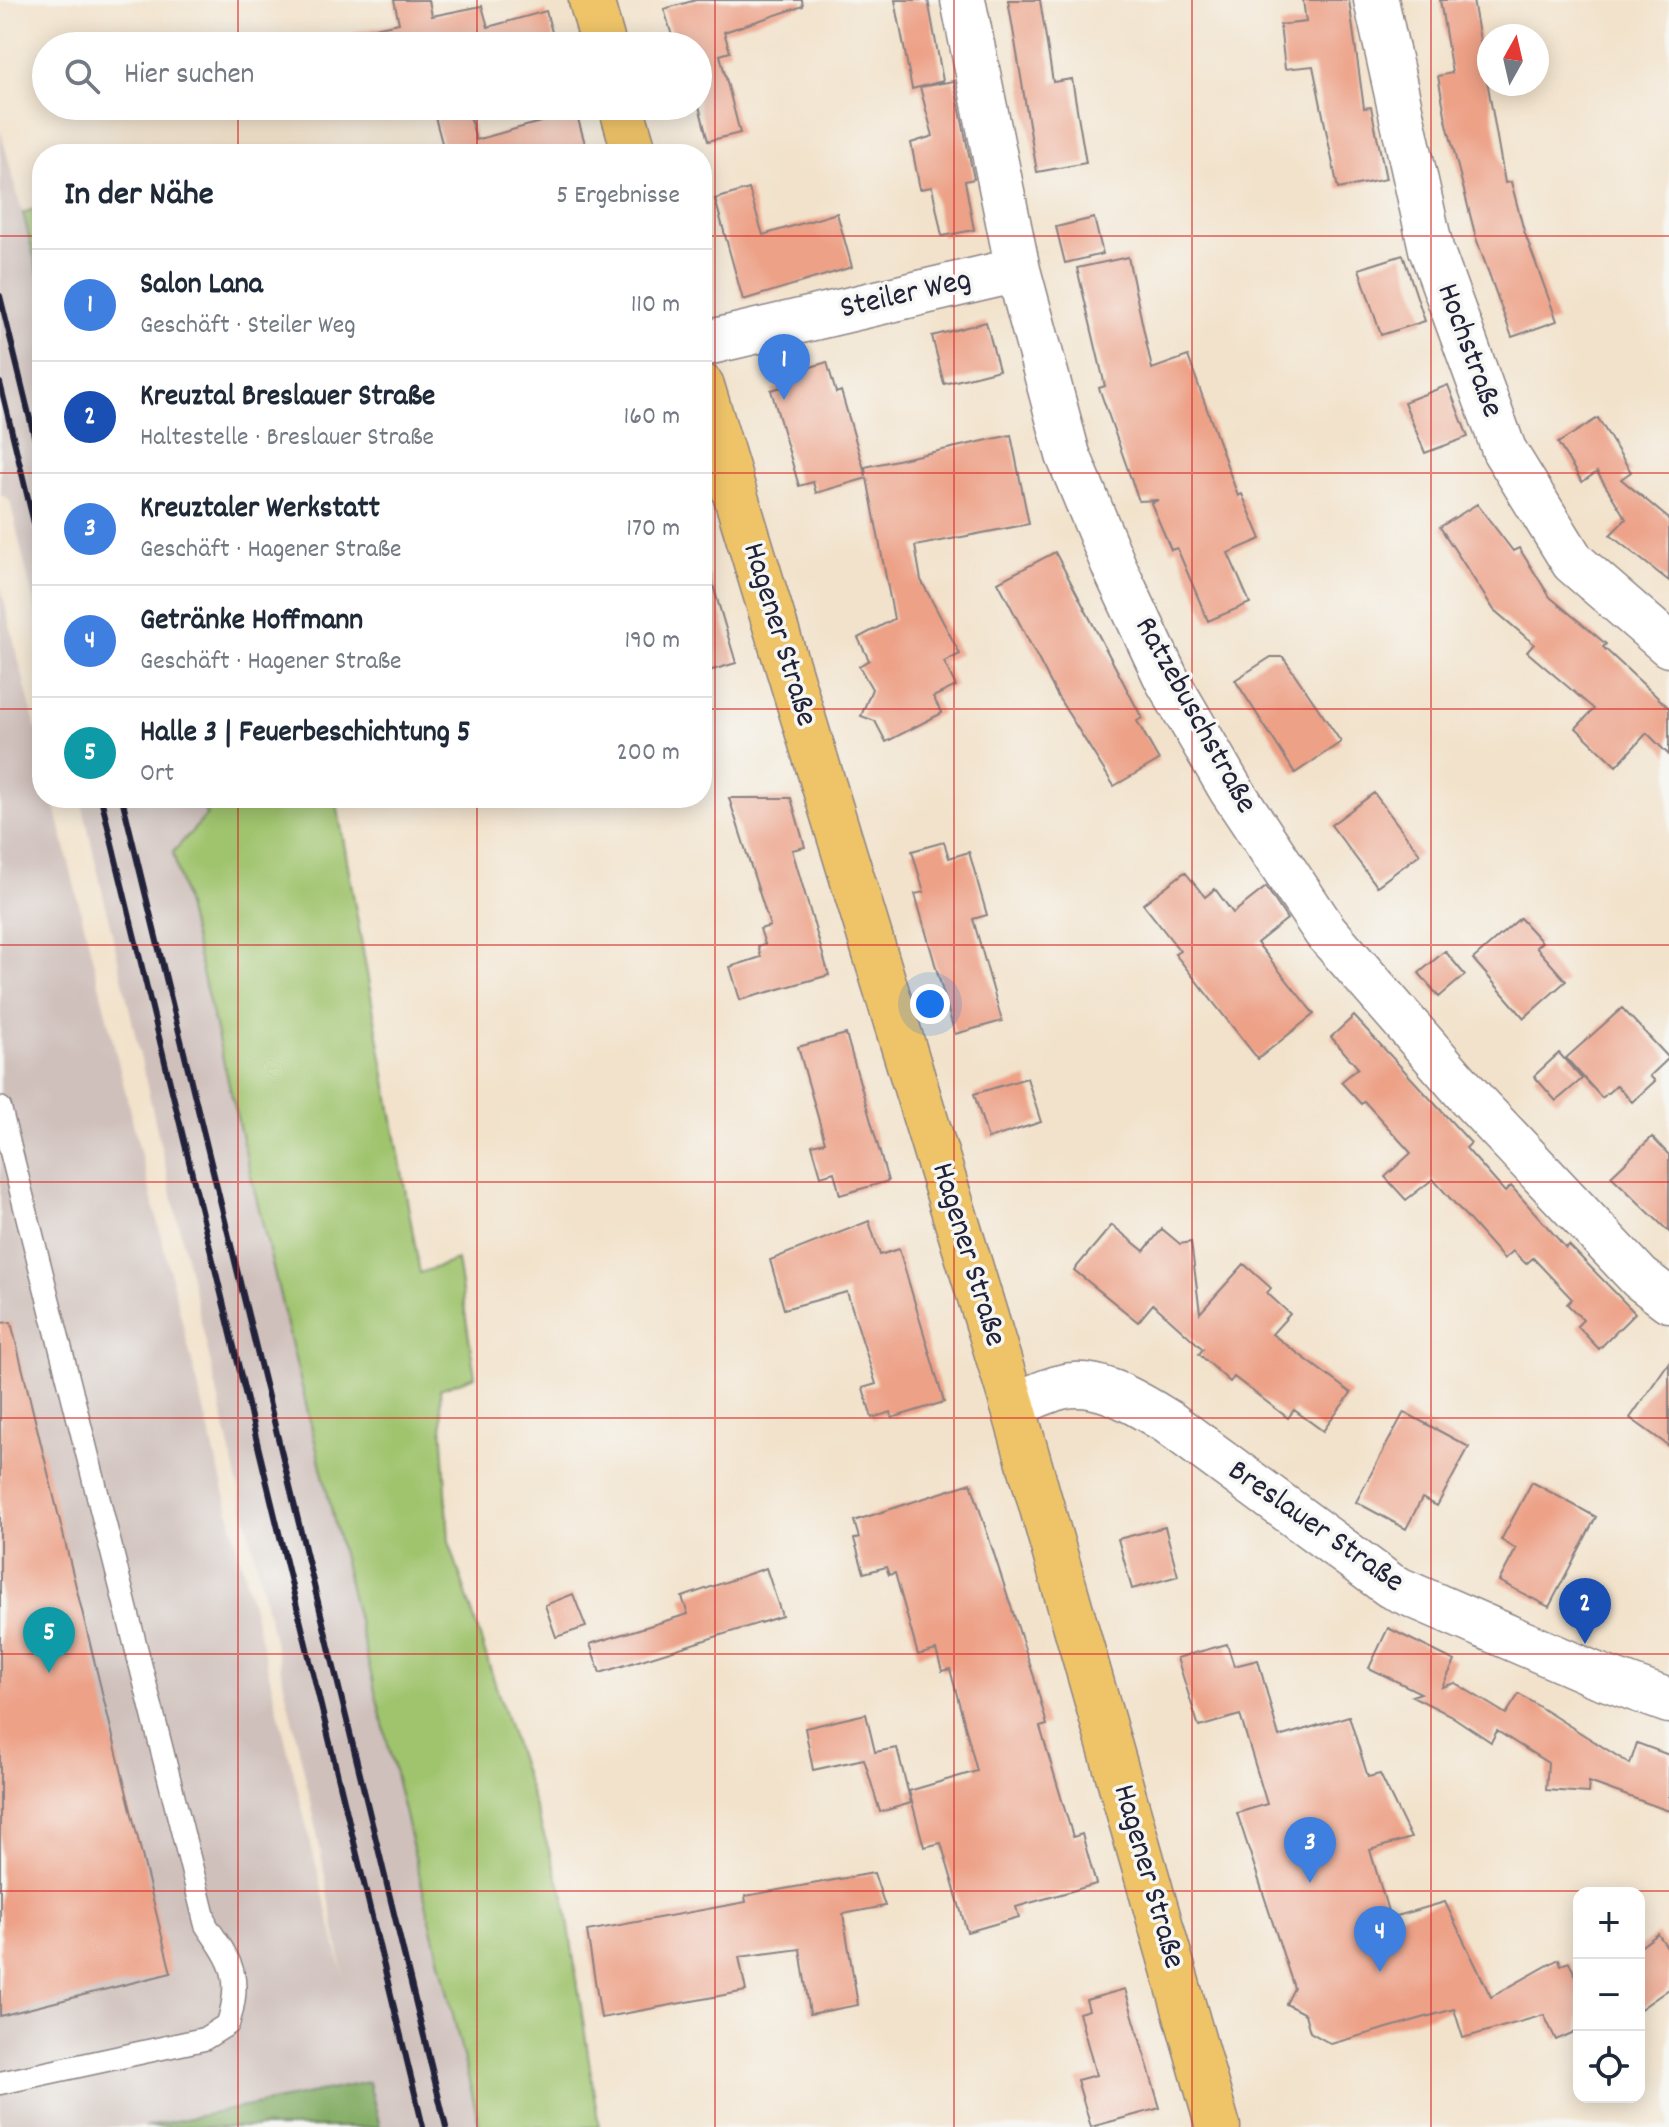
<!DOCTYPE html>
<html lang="de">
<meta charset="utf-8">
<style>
:root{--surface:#fff;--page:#f6f6f7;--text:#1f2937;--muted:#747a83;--line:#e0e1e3;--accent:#d1495b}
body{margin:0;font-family:Dekko,sans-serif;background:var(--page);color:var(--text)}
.controls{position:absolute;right:24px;bottom:24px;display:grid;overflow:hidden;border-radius:16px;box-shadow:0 4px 20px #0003}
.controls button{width:72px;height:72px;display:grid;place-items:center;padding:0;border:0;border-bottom:2px solid var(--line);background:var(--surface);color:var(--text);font:40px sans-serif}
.compass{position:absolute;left:1477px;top:24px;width:72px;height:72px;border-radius:50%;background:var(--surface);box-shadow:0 4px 20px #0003;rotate:8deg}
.you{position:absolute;left:930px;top:1004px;width:28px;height:28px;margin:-20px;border:6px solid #fff;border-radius:50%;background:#1a73e8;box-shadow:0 0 0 12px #1a73e833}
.badge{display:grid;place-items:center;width:52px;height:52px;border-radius:50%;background:var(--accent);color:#fff;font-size:26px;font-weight:700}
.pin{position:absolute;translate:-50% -66px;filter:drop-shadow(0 2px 4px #0008)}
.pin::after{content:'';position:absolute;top:42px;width:28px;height:24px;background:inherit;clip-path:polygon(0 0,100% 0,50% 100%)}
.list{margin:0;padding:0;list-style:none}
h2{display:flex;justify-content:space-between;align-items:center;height:104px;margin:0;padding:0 32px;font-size:34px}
h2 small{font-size:26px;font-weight:400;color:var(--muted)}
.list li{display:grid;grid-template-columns:52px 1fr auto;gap:24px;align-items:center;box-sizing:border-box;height:112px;padding:0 32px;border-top:2px solid var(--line)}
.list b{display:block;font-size:30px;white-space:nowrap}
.list p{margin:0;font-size:26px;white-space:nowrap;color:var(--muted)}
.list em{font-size:26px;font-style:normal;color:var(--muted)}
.icon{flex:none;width:44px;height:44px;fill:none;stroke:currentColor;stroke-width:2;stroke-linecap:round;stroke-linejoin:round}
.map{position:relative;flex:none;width:1669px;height:2127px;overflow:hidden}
.search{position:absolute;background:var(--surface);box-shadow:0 4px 20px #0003;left:32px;top:32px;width:680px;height:88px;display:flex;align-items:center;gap:20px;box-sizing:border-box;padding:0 28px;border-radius:44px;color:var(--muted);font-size:30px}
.panel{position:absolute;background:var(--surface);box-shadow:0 4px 20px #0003;left:32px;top:144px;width:680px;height:664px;border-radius:32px}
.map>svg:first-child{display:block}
.industrial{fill:#cfc0bb}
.green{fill:#a0c46e;stroke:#617354;stroke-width:2}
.forest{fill:#80aa61;stroke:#51664e;stroke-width:2}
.building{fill:#eda187}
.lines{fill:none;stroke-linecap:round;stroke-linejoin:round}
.lane-casing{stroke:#8a8283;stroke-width:25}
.street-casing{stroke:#8a8283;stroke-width:47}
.primary-casing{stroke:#8a8283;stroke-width:47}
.lane{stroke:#fff;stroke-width:22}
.street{stroke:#fff;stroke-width:44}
.primary{stroke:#efc469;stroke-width:44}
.rail{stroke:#22223b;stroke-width:6}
.grid{fill:none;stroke:#d62828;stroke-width:2;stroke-opacity:0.55}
.labels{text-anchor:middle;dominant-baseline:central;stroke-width:7;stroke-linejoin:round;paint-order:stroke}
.street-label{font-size:32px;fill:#22223b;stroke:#f6f6f2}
</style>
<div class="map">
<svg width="1669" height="2127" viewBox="0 0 1669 2127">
<rect width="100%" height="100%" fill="#f6f6f2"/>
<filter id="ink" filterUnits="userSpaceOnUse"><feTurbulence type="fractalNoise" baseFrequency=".0125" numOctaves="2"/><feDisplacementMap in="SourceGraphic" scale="16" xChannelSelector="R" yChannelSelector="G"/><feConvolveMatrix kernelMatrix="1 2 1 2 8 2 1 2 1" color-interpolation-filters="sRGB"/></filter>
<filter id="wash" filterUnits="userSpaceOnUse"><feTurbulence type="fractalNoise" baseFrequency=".006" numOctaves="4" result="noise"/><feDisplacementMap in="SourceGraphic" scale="32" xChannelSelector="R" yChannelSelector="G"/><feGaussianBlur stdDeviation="1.8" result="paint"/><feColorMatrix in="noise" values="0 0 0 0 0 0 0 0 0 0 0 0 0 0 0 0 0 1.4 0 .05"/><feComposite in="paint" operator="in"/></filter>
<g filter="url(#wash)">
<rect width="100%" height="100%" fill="#f2e2cb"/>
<path class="industrial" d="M 0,128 L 42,288 L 42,638 L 10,501 L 0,493 Z
M 0,585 L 36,729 L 42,728 L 42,798 L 53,798 L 344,1978 L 311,1802 L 81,798 L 196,798 L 207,814 L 173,852 L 480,2127 L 374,2127 L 365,2083 L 145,2127 L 0,2127 Z"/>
<path class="green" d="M 42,206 L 42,288 L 23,213 Z
M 196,798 L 336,798 L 420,1273 L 457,1260 L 475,1376 L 440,1389 L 449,1541 L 565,1900 L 599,2127 L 480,2127 L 173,852 L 207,815 Z"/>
<path class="forest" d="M 369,2082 L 380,2127 L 145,2127 Z"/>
<g id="blocks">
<path class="building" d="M 394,0 L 429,0 L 432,16 L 482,6 L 488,27 L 546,11 L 556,46 L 356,46 L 354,32 L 399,23 Z
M 696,0 L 802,0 L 803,6 L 724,32 L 730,52 L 720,55 L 740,133 L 708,141 L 698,102 L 698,46 L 675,46 L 664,9 Z
M 895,0 L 928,0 L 943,81 L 912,89 Z
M 1008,0 L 1040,0 L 1053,82 L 1072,79 L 1086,163 L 1037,172 Z
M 1303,0 L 1349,0 L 1364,108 L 1371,107 L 1386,179 L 1338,189 L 1313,66 L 1285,69 L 1280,25 L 1306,22 Z
M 1440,0 L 1473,0 L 1505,183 L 1511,182 L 1524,231 L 1557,321 L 1512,337 L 1476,238 L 1446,120 L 1438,76 L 1452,73 Z
M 954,81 L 974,179 L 965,181 L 974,230 L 942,236 L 932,187 L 920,189 L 911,143 L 933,136 L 920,87 Z
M 432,106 L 467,106 L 476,140 L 576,112 L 588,154 L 445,154 Z
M 749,189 L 763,235 L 837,213 L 852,267 L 743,300 L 715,199 Z
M 1094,218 L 1103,254 L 1065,263 L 1056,227 Z
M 1403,255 L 1425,321 L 1381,335 L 1359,269 Z
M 1128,257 L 1152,369 L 1188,356 L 1238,496 L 1242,494 L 1261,539 L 1228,553 L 1250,603 L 1208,621 L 1177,548 L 1171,550 L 1151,503 L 1158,500 L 1139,501 L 1099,388 L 1105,386 L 1077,268 Z
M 986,322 L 999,370 L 944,384 L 932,336 Z
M 827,362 L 836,393 L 841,391 L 866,476 L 865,467 L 1011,435 L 1029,524 L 915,546 L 921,580 L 960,654 L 944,662 L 956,686 L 933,697 L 942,713 L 886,742 L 875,721 L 861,716 L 872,689 L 859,666 L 869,660 L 858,638 L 894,619 L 867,478 L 816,493 L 813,482 L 799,486 L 771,390 L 785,386 L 782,376 Z
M 1448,385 L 1468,437 L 1425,453 L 1404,402 Z
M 1598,418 L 1631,472 L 1621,479 L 1669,519 L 1669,581 L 1610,535 L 1626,519 L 1597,472 L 1582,482 L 1558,443 Z
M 1477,504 L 1513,551 L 1519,548 L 1550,597 L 1606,644 L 1603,647 L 1669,708 L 1669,755 L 1647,733 L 1616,766 L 1576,728 L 1594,709 L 1527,652 L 1534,644 L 1494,610 L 1440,527 Z
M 1055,552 L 1142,718 L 1137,721 L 1159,760 L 1114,786 L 1058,697 L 998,582 Z
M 710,575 L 736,663 L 702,673 L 702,576 Z
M 1271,657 L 1283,657 L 1341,742 L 1295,773 L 1235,680 Z
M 1374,793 L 1420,854 L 1377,886 L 1331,825 Z
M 729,798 L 791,798 L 805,847 L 792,850 L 829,975 L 740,1000 L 730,967 L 761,957 L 758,946 L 765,944 L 760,929 L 770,926 Z
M 944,842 L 949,858 L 969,852 L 987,915 L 973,919 L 1002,1021 L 955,1034 L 915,894 L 924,892 L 912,851 Z
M 1185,872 L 1205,897 L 1215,889 L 1233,913 L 1266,887 L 1287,919 L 1257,943 L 1314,1014 L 1258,1059 L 1175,954 L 1180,951 L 1143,904 Z
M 1520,918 L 1542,942 L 1536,947 L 1566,981 L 1524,1018 L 1473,959 Z
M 1445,951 L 1465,975 L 1439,997 L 1419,973 Z
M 1622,1008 L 1669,1058 L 1650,1076 L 1655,1081 L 1632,1102 L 1617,1085 L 1602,1098 L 1566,1058 Z
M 1354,1016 L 1471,1143 L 1466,1148 L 1505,1192 L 1511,1186 L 1566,1248 L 1569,1245 L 1635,1313 L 1599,1349 L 1577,1326 L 1583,1320 L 1567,1304 L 1572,1299 L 1533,1258 L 1526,1264 L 1513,1251 L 1504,1259 L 1433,1179 L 1406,1200 L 1385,1177 L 1411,1153 L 1364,1101 L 1361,1104 L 1341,1082 L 1358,1068 L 1331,1037 Z
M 846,1034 L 888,1181 L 840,1195 L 834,1172 L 821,1176 L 812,1145 L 825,1142 L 798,1047 Z
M 1559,1053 L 1582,1079 L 1556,1101 L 1534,1076 Z
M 1027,1078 L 1041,1122 L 988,1139 L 974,1094 Z
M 1652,1137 L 1669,1155 L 1669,1232 L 1611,1176 Z
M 869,1221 L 880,1255 L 899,1249 L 944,1402 L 892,1418 L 891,1412 L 872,1418 L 863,1388 L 876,1384 L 847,1292 L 784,1309 L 770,1260 Z
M 1112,1225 L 1144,1251 L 1162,1229 L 1180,1244 L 1191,1242 L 1200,1313 L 1244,1264 L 1271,1288 L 1267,1293 L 1290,1314 L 1272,1334 L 1351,1393 L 1323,1431 L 1294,1410 L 1288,1418 L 1234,1377 L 1230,1382 L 1199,1354 L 1203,1349 L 1153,1304 L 1138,1322 L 1074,1270 Z
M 11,1322 L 171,1973 L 0,2016 L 0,1323 Z
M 1669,1362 L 1669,1446 L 1630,1418 Z
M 1404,1412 L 1469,1447 L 1437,1506 L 1422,1498 L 1406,1529 L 1356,1502 Z
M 1532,1482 L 1596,1517 L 1549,1607 L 1499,1581 L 1516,1549 L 1501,1540 Z
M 971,1483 L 1034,1677 L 1047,1725 L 1040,1727 L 1073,1837 L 1082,1834 L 1096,1884 L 1016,1907 L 1019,1917 L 967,1932 L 941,1843 L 924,1847 L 909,1791 L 977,1771 L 950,1669 L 942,1671 L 936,1650 L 918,1655 L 895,1573 L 889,1575 L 886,1567 L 864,1573 L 854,1539 L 859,1538 L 854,1521 Z
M 1165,1527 L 1178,1576 L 1132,1589 L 1118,1539 Z
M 766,1568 L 782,1616 L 600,1673 L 590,1644 L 688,1614 L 682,1597 Z
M 573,1594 L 586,1627 L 556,1637 L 545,1605 Z
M 1388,1628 L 1455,1661 L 1442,1687 L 1455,1683 L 1506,1714 L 1519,1694 L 1630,1764 L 1637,1743 L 1669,1755 L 1669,1811 L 1589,1782 L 1588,1793 L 1546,1790 L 1548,1763 L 1497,1731 L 1491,1742 L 1450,1715 L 1412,1696 L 1421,1693 L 1369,1668 Z
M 1227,1644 L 1234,1666 L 1258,1660 L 1279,1737 L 1349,1716 L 1368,1777 L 1380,1774 L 1411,1838 L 1370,1850 L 1390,1918 L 1445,1902 L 1491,1997 L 1559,1959 L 1561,1965 L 1569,1962 L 1579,1983 L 1579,2030 L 1556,2040 L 1544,2015 L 1463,2038 L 1454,2009 L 1331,2044 L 1310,2032 L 1305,2014 L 1286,2004 L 1294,1988 L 1237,1813 L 1267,1804 L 1240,1715 L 1199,1727 L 1177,1658 Z
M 866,1714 L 875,1752 L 897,1748 L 911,1803 L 880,1812 L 864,1759 L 813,1770 L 805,1728 Z
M 874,1873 L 885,1906 L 843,1914 L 858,2005 L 810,2014 L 800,1949 L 739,1957 L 746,1991 L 601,2018 L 587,1931 L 746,1902 L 745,1896 Z
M 1658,1934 L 1669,1950 L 1669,1989 L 1639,2010 L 1639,1948 Z
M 1125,1989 L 1160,2108 L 1091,2127 L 1077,2080 L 1096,2075 L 1079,2013 L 1089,2010 L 1086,2000 Z"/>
</g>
</g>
<g filter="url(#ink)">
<use href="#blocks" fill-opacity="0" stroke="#8a8283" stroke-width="2"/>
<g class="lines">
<g class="lane-casing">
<path id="lane" d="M 0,1108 L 206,1925 C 233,1964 242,1977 228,2024 L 204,2039 L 0,2083"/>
</g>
<g class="street-casing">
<path id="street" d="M 963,0 L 1018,270 L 1068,455 L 1116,571 L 1167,680 L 1230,788 L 1325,931 L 1476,1104 L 1640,1278 L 1669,1300
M 1376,0 L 1431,249 L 1504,450 L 1573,562 L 1669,645
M 702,344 L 1018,270
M 1013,1406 C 1029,1399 1045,1391 1061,1387 C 1098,1377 1138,1404 1168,1422 L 1391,1586 L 1594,1674 L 1669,1701"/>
</g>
<g class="primary-casing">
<path id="primary" d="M 591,0 L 604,46
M 621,106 L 635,154
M 702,386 L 1013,1406 L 1218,2127"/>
</g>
<use href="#lane" class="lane"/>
<use href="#street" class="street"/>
<use href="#primary" class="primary"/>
<path class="rail" d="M 0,296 L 42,468
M 0,383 L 42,556
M 101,798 L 423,2127
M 122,798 L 446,2127"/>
</g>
</g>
<path class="grid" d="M 238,0 L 238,46M 477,0 L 477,46M 715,0 L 715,2127M 954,0 L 954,2127M 1192,0 L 1192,2127M 1431,0 L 1431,2127M 238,106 L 238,154M 477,106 L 477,154M 0,236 L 42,236M 702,236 L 1669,236M 0,473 L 42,473M 702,473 L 1669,473M 0,709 L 42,709M 702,709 L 1669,709M 238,798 L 238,2127M 477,798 L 477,2127M 0,945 L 1669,945M 0,1182 L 1669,1182M 0,1418 L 1669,1418M 0,1654 L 1669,1654M 0,1891 L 1669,1891"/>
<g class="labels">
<g class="street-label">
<text transform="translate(906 296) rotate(-13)">Steiler Weg</text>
<text transform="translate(1468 351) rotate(70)">Hochstraße</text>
<text transform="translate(778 635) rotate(73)">Hagener Straße</text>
<text transform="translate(1194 716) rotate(61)">Ratzebuschstraße</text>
<text transform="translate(967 1255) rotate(73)">Hagener Straße</text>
<text transform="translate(1315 1528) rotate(35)">Breslauer Straße</text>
<text transform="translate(1147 1877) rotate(74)">Hagener Straße</text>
</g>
</g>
</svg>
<div class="controls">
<button>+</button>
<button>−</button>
<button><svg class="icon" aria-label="locate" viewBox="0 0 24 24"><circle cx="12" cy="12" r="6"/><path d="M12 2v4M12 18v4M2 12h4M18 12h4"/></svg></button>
</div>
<svg class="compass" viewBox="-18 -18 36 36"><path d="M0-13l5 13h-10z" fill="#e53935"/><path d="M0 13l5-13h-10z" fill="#747a83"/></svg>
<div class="you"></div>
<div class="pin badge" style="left:784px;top:400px;background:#3f7fe0">1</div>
<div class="pin badge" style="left:1585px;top:1644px;background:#1a4fb4">2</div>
<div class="pin badge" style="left:1310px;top:1883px;background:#3f7fe0">3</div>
<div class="pin badge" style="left:1380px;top:1972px;background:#3f7fe0">4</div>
<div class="pin badge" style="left:49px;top:1673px;background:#0f9aa8">5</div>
<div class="search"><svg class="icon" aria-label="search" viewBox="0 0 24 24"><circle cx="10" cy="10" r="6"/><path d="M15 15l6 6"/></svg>Hier suchen</div>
<section class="panel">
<h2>In der Nähe<small>5 Ergebnisse</small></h2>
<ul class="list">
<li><span class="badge" style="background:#3f7fe0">1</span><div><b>Salon Lana</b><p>Geschäft · Steiler Weg</p></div><em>110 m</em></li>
<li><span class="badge" style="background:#1a4fb4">2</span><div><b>Kreuztal Breslauer Straße</b><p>Haltestelle · Breslauer Straße</p></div><em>160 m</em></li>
<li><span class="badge" style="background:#3f7fe0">3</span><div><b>Kreuztaler Werkstatt</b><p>Geschäft · Hagener Straße</p></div><em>170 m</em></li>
<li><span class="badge" style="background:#3f7fe0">4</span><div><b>Getränke Hoffmann</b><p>Geschäft · Hagener Straße</p></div><em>190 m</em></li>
<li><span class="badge" style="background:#0f9aa8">5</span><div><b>Halle 3 | Feuerbeschichtung 5</b><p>Ort</p></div><em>200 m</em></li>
</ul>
</section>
</div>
